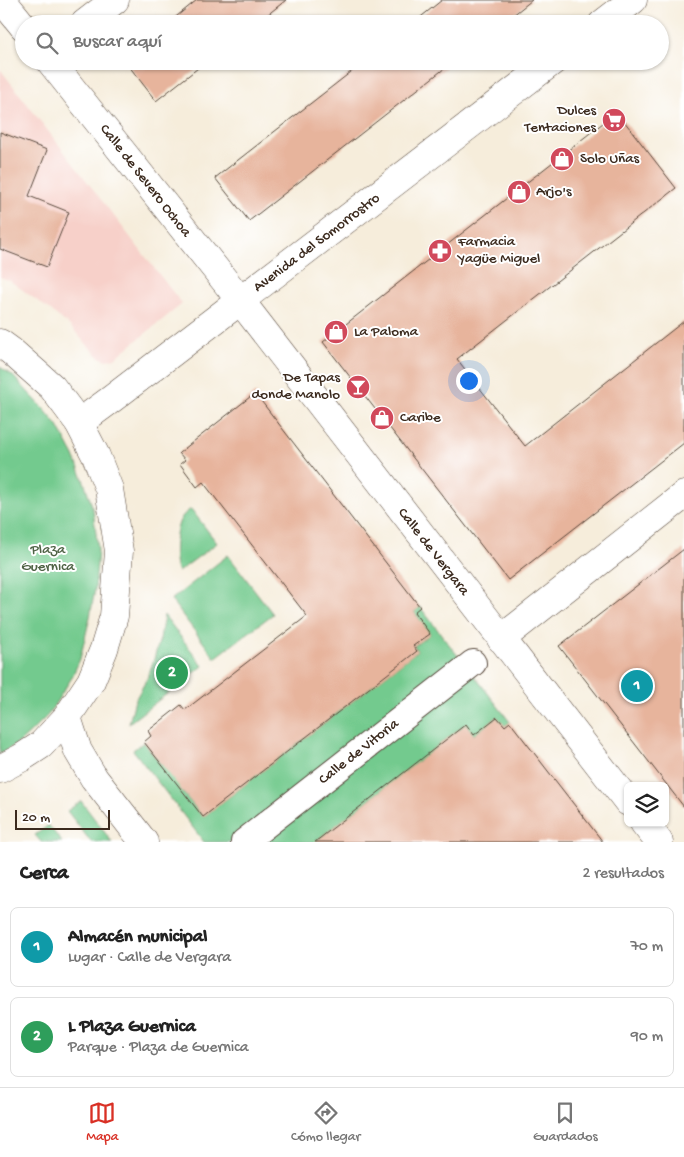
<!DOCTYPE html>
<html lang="es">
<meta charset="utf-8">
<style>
:root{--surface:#fff;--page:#f2f2f2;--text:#222;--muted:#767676;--line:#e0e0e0;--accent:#d93025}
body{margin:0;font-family:"Gochi Hand",sans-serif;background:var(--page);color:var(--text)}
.controls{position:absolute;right:15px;bottom:15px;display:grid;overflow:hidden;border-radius:8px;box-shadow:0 1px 4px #0004}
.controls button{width:45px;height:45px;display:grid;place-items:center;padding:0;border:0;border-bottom:1px solid var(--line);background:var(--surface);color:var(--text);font:25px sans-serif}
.scale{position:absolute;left:15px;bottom:12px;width:95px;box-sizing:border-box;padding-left:5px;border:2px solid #3b2a1e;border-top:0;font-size:14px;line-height:18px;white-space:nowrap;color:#3b2a1e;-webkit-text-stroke:4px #fff;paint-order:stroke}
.you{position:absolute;left:468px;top:380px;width:18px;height:18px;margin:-12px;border:4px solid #fff;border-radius:50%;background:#1a73e8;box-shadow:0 0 0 8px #1a73e833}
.badge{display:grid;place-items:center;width:32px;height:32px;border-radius:50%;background:var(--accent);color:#fff;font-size:16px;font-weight:700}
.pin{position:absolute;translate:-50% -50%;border:2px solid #fff;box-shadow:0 1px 5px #0006}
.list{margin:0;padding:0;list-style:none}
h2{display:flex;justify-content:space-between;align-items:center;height:65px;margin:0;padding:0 20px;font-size:21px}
h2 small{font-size:16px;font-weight:400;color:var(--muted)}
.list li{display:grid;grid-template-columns:32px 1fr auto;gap:15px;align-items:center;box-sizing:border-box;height:80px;margin:0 10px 10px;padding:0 10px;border:1px solid var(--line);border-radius:8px}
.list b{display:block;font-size:19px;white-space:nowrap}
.list p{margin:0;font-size:16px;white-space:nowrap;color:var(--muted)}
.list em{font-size:16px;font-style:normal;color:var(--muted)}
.icon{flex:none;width:28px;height:28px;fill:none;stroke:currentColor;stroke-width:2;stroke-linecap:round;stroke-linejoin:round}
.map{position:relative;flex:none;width:684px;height:842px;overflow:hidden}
.search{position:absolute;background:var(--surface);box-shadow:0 1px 4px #0004;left:15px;right:15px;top:15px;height:55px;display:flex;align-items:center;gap:12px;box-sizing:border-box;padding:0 18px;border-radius:28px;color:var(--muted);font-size:19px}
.sheet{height:245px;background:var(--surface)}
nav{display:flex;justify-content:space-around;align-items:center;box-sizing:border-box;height:70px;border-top:1px solid var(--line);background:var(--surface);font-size:14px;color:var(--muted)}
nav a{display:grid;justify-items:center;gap:2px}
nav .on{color:var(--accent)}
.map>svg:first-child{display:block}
.built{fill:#f7d0c9}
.green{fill:#73ca8e;stroke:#577a56}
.building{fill:#e7b49c}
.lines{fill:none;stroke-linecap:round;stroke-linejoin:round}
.pedestrian-casing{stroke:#57473a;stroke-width:28}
.minor-casing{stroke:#57473a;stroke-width:29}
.tertiary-casing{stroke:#57473a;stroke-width:29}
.pedestrian{stroke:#fff;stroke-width:26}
.minor{stroke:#fff;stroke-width:28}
.tertiary{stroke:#fff;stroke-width:28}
.labels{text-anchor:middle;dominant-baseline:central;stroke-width:4;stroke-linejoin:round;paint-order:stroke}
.poi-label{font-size:15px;fill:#3b2a1e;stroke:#fff;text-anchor:start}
.street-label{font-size:15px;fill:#3b2a1e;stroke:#fff}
.park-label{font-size:15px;fill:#4f6245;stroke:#fff}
</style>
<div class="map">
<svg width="684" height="842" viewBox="0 0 684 842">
<rect width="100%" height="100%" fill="#fff"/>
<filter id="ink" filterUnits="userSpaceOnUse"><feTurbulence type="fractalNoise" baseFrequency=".02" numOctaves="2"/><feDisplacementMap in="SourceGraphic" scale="10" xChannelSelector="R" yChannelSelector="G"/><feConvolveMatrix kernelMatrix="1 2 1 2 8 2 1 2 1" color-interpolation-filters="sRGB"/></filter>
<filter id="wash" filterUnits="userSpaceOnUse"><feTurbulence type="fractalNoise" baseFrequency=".0096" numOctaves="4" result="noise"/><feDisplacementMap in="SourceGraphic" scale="20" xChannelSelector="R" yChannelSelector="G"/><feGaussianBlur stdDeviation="1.12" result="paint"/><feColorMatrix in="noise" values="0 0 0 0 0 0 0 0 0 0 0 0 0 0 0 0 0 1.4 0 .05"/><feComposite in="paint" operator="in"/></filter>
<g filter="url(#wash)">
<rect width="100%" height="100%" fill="#f6eddb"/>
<path class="built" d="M 0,69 L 182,304 L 115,358 L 107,360 L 101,358 L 95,353 L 70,326 L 50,310 L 9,280 L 0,277 Z"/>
<path class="green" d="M 0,367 L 12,375 L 44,409 L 58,426 L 74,456 L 85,484 L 93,509 L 98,550 L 95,589 L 90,617 L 80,659 L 71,679 L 48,715 L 34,729 L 20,742 L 0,754 Z
M 191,509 L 217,543 L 178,572 C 172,560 174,528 182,517 C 184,514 188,511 191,509 Z
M 228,555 L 273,614 L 215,658 L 171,600 Z
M 420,607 L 462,661 L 230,842 L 204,842 L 133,750 L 144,742 L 161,765 L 168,759 L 188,780 L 179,788 L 203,817 L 417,651 L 414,646 L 430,634 L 414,612 Z
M 164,615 L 203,666 L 129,723 L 135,700 L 147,679 L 153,662 L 160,639 Z
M 473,674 L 510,722 L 505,726 L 497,717 L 474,735 L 466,724 L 315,842 L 257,842 Z
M 81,801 L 112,842 L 91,842 L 67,811 Z
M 49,825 L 49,826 L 62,842 L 41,842 L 35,835 Z"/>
<g id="blocks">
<path class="building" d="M 197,0 L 286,0 L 256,24 L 167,24 Z
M 442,0 L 532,0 L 502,24 L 412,24 Z
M 125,61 L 207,61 L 156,101 Z
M 365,61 L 454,61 L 249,221 L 215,178 Z
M 617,112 L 676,188 L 457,359 L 525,446 L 684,321 L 684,443 L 508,580 L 323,342 Z
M 0,132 L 47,150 L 29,196 L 69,212 L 47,267 L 0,249 Z
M 255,393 L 420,607 L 414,612 L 430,634 L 413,646 L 417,651 L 203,817 L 144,742 L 151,736 L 148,731 L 181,705 L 185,710 L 307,616 L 203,482 L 197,487 L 180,464 L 185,460 L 179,453 Z
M 684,549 L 684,807 L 559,646 Z
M 497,717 L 505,726 L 510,722 L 603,842 L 315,842 L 466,724 L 474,735 Z"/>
</g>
</g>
<g filter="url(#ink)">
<use href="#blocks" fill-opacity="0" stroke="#57473a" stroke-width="1"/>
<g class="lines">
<g class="pedestrian-casing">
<path id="pedestrian" d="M 244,842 L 473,663"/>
</g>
<g class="minor-casing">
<path id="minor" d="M 2,0 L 24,27
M 84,24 L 115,0
M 602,24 L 633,0
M 50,61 L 229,286 L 628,802
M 79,423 L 113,398 L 553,61
M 501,639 L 684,495
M 644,823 L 659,842"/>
</g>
<g class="tertiary-casing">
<path id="tertiary" d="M 0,343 L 11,351 L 52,387 L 79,423 L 96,456 L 109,489 L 119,551 L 114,616 L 104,649 L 91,681 L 67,717 L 41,745 L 21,758 L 0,769
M 67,717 L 78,751 L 94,778 L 144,842"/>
</g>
<use href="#pedestrian" class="pedestrian"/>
<use href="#minor" class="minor"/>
<use href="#tertiary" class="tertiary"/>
</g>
</g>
<defs>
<g id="supermarket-disc" transform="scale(1.25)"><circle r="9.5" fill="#d1495b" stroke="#fff"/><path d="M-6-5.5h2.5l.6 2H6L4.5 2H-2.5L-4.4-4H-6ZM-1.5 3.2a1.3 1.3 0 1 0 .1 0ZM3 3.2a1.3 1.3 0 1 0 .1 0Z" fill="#fff"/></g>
<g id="shop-disc" transform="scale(1.25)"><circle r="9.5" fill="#d1495b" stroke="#fff"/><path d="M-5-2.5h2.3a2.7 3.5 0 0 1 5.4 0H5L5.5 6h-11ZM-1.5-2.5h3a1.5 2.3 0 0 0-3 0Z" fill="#fff"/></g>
<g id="pharmacy-disc" transform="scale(1.25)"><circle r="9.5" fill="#d1495b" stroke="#fff"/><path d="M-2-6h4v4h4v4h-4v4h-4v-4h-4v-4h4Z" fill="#fff"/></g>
<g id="bar-disc" transform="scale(1.25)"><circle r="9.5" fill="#d1495b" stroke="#fff"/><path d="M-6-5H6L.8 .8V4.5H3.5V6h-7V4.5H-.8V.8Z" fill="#fff"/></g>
</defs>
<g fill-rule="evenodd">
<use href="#supermarket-disc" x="614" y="120"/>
<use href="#shop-disc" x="562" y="159"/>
<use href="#shop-disc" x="519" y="192"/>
<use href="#pharmacy-disc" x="440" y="251"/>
<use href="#shop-disc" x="336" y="332"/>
<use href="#bar-disc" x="358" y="387"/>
<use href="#shop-disc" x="382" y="418"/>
</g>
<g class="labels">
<g class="poi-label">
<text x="596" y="111" text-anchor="end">Dulces<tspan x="596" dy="17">Tentaciones</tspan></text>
<text x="580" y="159">Solo Uñas</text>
<text x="536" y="192">Arjo's</text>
<text x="458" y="242">Farmacia<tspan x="458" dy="17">Yagüe Miguel</tspan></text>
<text x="354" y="332">La Paloma</text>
<text x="340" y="378" text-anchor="end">De Tapas<tspan x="340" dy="17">donde Manolo</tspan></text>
<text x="400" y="418">Caribe</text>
</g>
<g class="street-label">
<text transform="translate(145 181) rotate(52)">Calle de Severo Ochoa</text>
<text transform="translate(317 243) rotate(-37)">Avenida del Somorrostro</text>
<text transform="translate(433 552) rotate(52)">Calle de Vergara</text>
<text transform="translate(359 752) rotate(-38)">Calle de Vitoria</text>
</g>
<g class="park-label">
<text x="48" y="550">Plaza<tspan x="48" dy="17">Guernica</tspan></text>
</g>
</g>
</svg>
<div class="controls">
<button><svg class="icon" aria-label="layers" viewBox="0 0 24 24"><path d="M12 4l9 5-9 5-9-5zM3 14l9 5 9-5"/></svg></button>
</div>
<div class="scale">20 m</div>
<div class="you"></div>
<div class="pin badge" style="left:637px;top:686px;background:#0f9aa8">1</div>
<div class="pin badge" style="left:172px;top:673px;background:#2e9e5b">2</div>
<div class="search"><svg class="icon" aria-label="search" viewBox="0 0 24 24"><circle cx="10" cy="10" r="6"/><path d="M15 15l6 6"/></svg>Buscar aquí</div>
</div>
<section class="sheet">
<h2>Cerca<small>2 resultados</small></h2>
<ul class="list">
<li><span class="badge" style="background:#0f9aa8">1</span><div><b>Almacén municipal</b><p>Lugar · Calle de Vergara</p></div><em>70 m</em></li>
<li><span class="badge" style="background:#2e9e5b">2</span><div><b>L Plaza Guernica</b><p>Parque · Plaza de Guernica</p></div><em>90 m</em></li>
</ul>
</section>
<nav>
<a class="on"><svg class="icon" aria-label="map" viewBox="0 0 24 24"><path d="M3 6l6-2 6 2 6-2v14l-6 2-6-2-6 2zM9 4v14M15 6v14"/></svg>Mapa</a>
<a><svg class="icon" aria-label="directions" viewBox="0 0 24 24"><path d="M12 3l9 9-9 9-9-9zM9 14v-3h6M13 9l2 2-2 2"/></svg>Cómo llegar</a>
<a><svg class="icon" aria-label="saved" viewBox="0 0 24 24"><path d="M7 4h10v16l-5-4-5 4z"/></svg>Guardados</a>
</nav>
